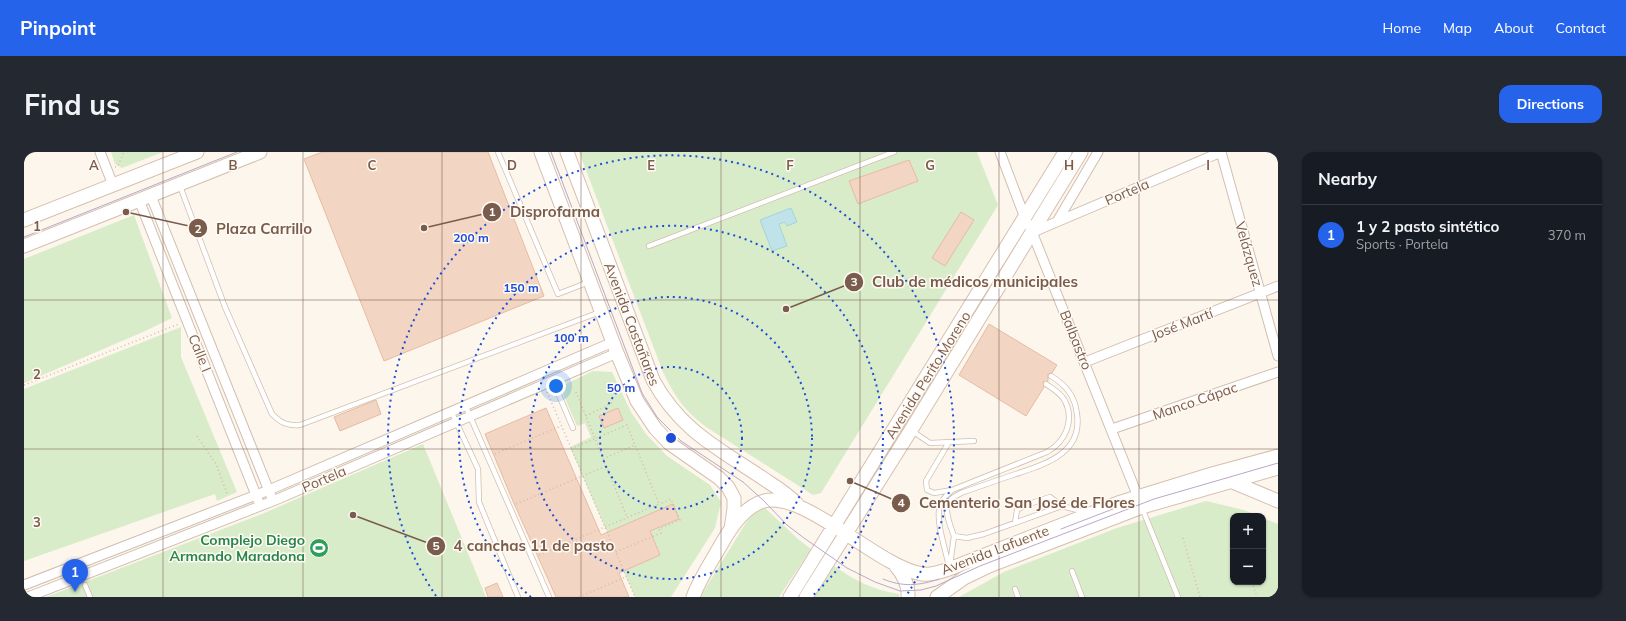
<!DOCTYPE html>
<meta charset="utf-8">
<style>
:root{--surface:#171b24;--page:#242831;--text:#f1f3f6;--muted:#9ea1a6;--line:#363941;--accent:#2563eb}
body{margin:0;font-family:Mulish,sans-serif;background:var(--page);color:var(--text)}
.controls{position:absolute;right:12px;bottom:12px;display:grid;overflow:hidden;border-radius:8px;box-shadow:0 1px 3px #0004}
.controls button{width:36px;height:36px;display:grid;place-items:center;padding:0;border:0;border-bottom:1px solid var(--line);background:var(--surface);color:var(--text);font:20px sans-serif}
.you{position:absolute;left:532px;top:234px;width:14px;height:14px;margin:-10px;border:3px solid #fff;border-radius:50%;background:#1a73e8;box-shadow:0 0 0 6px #1a73e833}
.badge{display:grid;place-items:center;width:26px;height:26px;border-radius:50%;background:var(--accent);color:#fff;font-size:13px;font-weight:700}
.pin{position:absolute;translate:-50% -33px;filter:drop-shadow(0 1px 2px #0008)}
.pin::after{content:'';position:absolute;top:21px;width:14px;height:12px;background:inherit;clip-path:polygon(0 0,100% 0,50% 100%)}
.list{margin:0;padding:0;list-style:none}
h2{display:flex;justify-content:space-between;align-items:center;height:52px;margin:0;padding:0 16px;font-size:17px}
h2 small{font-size:13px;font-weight:400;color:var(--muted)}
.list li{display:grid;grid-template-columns:26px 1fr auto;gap:12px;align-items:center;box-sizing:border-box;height:60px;padding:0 16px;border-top:1px solid var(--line)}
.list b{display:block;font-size:15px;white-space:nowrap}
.list p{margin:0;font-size:13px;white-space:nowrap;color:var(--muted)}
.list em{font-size:13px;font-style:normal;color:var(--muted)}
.map{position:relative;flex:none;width:1254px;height:445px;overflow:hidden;border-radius:12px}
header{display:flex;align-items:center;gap:24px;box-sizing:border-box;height:56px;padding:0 20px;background:var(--accent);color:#fff}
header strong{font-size:19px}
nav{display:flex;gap:22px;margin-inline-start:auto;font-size:14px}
.intro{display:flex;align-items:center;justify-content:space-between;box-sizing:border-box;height:96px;padding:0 24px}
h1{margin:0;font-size:28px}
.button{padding:10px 18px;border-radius:12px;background:var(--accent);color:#fff;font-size:14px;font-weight:700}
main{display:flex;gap:24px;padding:0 24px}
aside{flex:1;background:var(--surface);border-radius:12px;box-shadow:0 1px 3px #0004}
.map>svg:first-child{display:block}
.green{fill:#d8ecc9}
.water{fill:#bfe3e8;stroke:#a5d3da}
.building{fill:#f3d5c3;stroke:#e6bba3}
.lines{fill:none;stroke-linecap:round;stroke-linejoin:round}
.lane-casing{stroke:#d1beb0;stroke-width:6}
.street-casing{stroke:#d1beb0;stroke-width:11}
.secondary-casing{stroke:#d6c0b0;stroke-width:15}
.path{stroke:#d9b8a5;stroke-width:1.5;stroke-dasharray:1 3;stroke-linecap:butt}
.lane{stroke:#fff;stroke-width:4.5}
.street{stroke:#fff;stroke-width:9}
.secondary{stroke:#fff;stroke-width:13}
.tram{stroke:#b9a8c9;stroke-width:1}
.grid{fill:none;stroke:#7a5c4d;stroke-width:1;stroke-opacity:0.55}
.ring{fill:none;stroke:#1d4ed8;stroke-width:2;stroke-dasharray:2 4}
.labels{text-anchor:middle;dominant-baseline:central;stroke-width:3;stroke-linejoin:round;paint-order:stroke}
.street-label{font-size:14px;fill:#7a5c4d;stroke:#fffaf3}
.leisure-label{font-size:14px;font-weight:bold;fill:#27864d;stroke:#fffaf3;text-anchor:end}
.grid-label{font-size:13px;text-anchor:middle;font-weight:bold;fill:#7a5c4d;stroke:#fffaf3;stroke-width:3;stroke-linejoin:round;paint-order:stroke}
.centre{fill:#1d4ed8;stroke:#fffaf3;stroke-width:2}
.ring-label{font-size:12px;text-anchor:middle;font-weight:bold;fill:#1d4ed8;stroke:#fffaf3;stroke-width:3;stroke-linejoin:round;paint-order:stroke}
.leader{fill:none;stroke:#7a5c4d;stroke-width:1.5}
.callout-dot{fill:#7a5c4d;stroke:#fffaf3;stroke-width:1.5}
.mark-label{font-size:12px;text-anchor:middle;font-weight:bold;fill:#fff}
.callout-label{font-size:15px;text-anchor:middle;font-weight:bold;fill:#7a5c4d;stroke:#fffaf3;stroke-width:3;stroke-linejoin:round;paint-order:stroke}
</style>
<header>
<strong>Pinpoint</strong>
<nav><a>Home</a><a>Map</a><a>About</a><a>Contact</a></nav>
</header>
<div class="intro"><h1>Find us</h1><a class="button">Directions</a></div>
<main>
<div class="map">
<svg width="1254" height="445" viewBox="0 0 1254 445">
<rect width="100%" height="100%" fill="#fdf6ec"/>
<path class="green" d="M 87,0 L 139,0 L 98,16 L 91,12 Z
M 555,0 L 953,0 L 974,53 L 797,341 L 789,343 L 682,275 C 660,258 651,245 639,220 Z
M 110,63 L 148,166 L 119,180 L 0,231 L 0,107 Z
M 157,175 L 157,205 L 213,340 L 193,349 L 191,342 L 0,409 L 0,237 Z
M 569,219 L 588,220 L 607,260 L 622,282 L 643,304 L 686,333 L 697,350 L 691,376 L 647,445 L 611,445 L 599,418 L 636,403 L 626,379 L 655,367 L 649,353 L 583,380 L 546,295 L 567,285 L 561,271 L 553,274 L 536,235 Z
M 399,292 L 462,445 L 22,445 L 238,362 Z
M 1182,349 L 1220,358 L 1235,364 L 1209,364 L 1209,430 L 1239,430 L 1239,366 L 1254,372 L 1254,445 L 935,445 L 980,420 L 1093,376 Z
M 741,356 L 774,387 L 787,397 L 755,445 L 676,445 L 728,361 Z
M 810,414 C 832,429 849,438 875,442 L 875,445 L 791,445 Z"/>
<path class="water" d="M 767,56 L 773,70 L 763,74 L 761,70 L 755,72 L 763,94 L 748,99 L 736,68 Z"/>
<path class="building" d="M 298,0 L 464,0 L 520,144 L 360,209 L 280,7 Z
M 885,8 L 894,29 L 834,52 L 825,29 Z
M 937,60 L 950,68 L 921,114 L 908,106 Z
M 965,172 L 1033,213 L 1028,221 L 1024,222 L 1024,229 L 1019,230 L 1020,235 L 1002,264 L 935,223 Z
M 352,248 L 357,262 L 316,279 L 310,265 Z
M 522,256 L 577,383 L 649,352 L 655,367 L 626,379 L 636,403 L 595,421 L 605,445 L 532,445 L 488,347 L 461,282 Z
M 594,256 L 599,268 L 580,276 L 575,264 Z
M 473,431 L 479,445 L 464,445 L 461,436 Z"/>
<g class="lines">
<g class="lane-casing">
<path id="lane" d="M 474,0 L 534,142 L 565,130
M 156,34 L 201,155 L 248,262 C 257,271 263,274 276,273 L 576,160
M 625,94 L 870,0
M 1027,224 C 1042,233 1051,244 1053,262 C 1059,303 1018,313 989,323 C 971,329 954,335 937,341 C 933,343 928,346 925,349 C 919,357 927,376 930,384 L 943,386 L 960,382 L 1038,354 L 1061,360
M 529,229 L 549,276
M 442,255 L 525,445
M 428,261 L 454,317 L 455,350 L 494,445
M 888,279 L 906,291 L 950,289
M 925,290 L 902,329 L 903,338 L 910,341 L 928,338
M 1118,356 L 1154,445
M 991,371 L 993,358 L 1002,353 L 1026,345 L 1038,354
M 926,413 L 930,384
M 925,415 C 922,398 911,369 916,353 C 918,347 924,342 928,338 L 1023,300 C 1041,290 1051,269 1041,249 C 1037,241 1029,237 1022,232
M 1048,419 L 1058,445
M 61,433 L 66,445
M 991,437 L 994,445"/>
</g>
<g class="street-casing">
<path id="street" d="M 76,0 L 89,33
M 976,0 L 1001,66 L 1008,80 L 1116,350
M 1197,0 L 1254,204
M 127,44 L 247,344
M 115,48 L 234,348
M 1034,68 L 1074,0
M 1009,80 L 1197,0
M 1061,210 L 1254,134
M 1088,277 L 1254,220
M 0,433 L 245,338 L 589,190
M 4,445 L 249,349 L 593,201"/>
</g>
<g class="secondary-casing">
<path id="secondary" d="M 517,0 L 593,201 L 613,249 L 631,276 L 645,291 L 695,326 L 704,335 L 710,346 L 710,357 L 707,377
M 543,0 L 629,228 C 655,276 690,294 734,323 C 747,332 762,340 773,352
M 0,68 L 173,0
M 0,94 L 236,0
M 1204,328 L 1254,349
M 871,413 C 879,422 885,432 884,445
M 669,445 C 676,426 688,409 698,391 C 707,375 721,354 740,349 C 780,338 854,415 898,422 C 907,423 917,420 925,417 L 1094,351 L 1188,322 L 1254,304
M 766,445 L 1041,0
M 782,445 L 887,278 L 1057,0
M 913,445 L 940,426 L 965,414 L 1118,355 L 1254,316"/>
</g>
<path class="path" d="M 91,15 L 94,14 L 100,0
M 0,233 L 155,172
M 523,240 L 611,445
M 552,240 L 603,365
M 562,264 L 590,250
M 173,284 L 192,312 L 204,344
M 547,297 L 603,273 L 611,293
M 471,302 L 537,274
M 492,352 L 582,314
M 1159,386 L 1176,445
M 592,400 L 637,381 L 635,377 L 656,368 L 647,347 L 636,352
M 515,403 L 635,352 L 611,293 L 579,307
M 1228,430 L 1233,445
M 555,445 L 602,425"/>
<use href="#lane" class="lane"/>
<use href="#street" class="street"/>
<use href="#secondary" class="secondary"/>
<path class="tram" d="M 527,0 L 618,241 L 633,265 L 657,289 L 719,330 L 740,349 L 763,373 L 780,386 L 823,416 L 851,430 L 876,439 L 897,438 L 912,434 L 956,414 L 1130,347 L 1254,311
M 0,85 L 213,0
M 1037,377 L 1089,357
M 859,427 C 878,435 895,434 915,427"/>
</g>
<path class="grid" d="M 139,0 L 139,445M 279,0 L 279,445M 418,0 L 418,445M 557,0 L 557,445M 697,0 L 697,445M 836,0 L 836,445M 975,0 L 975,445M 1115,0 L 1115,445M 0,148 L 1254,148M 0,297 L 1254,297"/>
<g class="ring">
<circle cx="647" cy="286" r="71"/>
<circle cx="647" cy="286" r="141"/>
<path d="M507 445A212 212 0 1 1 787 445"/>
<path d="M412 444A283 283 0 1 1 882 444"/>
</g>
<defs>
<g id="stadium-disc" transform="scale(1)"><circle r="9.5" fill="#2e9e5b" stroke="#fffaf3"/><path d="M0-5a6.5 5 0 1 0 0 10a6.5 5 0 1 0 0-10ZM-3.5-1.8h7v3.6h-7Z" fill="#fff"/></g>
</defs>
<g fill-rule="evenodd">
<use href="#stadium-disc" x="295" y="396"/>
</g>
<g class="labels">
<g class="street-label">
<text transform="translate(1103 40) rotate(-23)">Portela</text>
<text transform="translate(1225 102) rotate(74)">Velázquez</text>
<text transform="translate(608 172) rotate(69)">Avenida Castañares</text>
<text transform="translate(1158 172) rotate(-21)">José Martí</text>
<text transform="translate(1052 188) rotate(68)">Balbastro</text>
<text transform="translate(176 201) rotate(68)">Calle I</text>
<text transform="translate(904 223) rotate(-58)">Avenida Perito Moreno</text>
<text transform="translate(1171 249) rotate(-19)">Manco Cápac</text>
<text transform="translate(300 327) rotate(-23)">Portela</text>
<text transform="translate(971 398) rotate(-21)">Avenida Lafuente</text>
</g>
<g class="leisure-label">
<text x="281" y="388">Complejo Diego<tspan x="281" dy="16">Armando Maradona</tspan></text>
</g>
</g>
<g class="grid-label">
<text x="70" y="18">A</text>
<text x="209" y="18">B</text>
<text x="348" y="18">C</text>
<text x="488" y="18">D</text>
<text x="627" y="18">E</text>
<text x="766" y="18">F</text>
<text x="906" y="18">G</text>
<text x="1045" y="18">H</text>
<text x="1184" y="18">I</text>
<text x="13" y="79">1</text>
<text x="13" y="227">2</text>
<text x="13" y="375">3</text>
</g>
<circle cx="647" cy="286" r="6" class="centre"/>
<g class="ring-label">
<text x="447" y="90">200 m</text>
<text x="497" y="140">150 m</text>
<text x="547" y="190">100 m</text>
<text x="597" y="240">50 m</text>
</g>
<path class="leader" d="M400 76L468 60M102 60L174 76M762 157L830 130M826 329L877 351M329 363L412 394"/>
<g class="callout-dot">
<circle cx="400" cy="76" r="4"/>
<circle cx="102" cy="60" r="4"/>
<circle cx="762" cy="157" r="4"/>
<circle cx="826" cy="329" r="4"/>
<circle cx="329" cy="363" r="4"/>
<circle cx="468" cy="60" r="10"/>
<circle cx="174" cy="76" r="10"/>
<circle cx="830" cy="130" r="10"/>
<circle cx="877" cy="351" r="10"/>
<circle cx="412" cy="394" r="10"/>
</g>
<g class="mark-label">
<text x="468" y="64">1</text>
<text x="174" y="81">2</text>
<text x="830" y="134">3</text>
<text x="877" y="355">4</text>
<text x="412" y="398">5</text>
</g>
<g class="callout-label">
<text x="531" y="65">Disprofarma</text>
<text x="240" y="82">Plaza Carrillo</text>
<text x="951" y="135">Club de médicos municipales</text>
<text x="1003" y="356">Cementerio San José de Flores</text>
<text x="510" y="399">4 canchas 11 de pasto</text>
</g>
</svg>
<div class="controls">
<button>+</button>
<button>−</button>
</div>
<div class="you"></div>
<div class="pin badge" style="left:51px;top:440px">1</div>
</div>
<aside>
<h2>Nearby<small></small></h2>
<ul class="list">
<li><span class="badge">1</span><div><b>1 y 2 pasto sintético</b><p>Sports · Portela</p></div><em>370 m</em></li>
</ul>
</aside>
</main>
